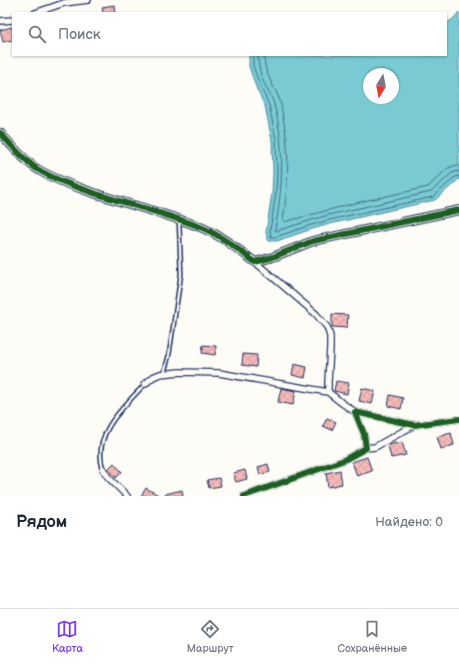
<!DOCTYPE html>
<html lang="ru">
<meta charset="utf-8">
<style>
:root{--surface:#fff;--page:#f2f2f3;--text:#1f2937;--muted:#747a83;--line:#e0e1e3;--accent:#7c3aed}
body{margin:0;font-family:"Balsamiq Sans",sans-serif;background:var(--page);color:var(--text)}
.compass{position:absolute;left:363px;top:68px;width:36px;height:36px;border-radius:50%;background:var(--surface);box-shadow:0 1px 3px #0004;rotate:190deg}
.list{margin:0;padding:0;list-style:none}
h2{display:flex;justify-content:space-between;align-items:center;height:52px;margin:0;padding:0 16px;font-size:17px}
h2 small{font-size:13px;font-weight:400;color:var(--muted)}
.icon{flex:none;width:22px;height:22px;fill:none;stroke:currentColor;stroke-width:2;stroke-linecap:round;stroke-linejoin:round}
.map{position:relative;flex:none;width:459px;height:496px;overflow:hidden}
.search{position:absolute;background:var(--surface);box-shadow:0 1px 3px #0004;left:12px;right:12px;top:12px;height:44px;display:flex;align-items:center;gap:10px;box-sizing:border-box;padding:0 14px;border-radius:0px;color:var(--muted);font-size:15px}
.sheet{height:112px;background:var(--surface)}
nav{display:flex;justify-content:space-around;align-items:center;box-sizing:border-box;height:56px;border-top:1px solid var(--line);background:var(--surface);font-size:11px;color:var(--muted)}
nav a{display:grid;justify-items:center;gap:2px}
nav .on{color:var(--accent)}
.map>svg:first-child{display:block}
.water{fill:#79cad2;stroke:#538ca4;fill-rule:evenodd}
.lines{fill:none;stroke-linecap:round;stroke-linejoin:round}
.shore{stroke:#416d8c;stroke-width:1}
.building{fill:url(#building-cross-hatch);stroke:#1b2f5e}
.service-casing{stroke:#1b2f5e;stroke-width:5.5}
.minor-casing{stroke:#1b2f5e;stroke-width:8}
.tertiary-casing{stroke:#1b2f5e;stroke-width:10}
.service{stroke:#fdfcf7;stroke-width:2.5}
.minor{stroke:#fdfcf7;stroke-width:5.5}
.tertiary{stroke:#fdfcf7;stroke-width:7}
.cycleway-casing{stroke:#fdfcf7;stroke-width:8}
.cycleway{stroke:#1b5e20;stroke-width:6}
</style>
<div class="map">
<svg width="459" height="496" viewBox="0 0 459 496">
<defs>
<pattern id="building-cross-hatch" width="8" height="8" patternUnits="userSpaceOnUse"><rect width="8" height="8" fill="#f6bab7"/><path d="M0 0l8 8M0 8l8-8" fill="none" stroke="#d2a0a0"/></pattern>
</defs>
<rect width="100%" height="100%" fill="#fdfcf7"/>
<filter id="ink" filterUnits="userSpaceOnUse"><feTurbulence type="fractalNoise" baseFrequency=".025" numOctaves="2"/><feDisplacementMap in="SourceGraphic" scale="8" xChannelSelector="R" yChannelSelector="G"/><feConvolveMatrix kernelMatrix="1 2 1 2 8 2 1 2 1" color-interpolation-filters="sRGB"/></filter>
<g filter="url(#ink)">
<path class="water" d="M 459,12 L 459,179 L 435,200 L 330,224 L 309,230 L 277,241 L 269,241 L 267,238 L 266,232 L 272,193 L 273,172 L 272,141 L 265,106 L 257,90 L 249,67 L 249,55 L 446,55 L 446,23 L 452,20 ZM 369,74 L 393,74 L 393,98 L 369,98 Z"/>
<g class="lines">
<path class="shore" d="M 253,55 L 253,66 L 261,88 L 269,105 L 276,140 L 277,172 L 276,193 L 270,231 L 271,237 L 276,237 L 308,226 L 329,220 L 433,197 L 455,177 L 459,176
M 258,55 C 258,66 261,78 266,87 C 269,93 272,98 274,104 C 285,146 283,187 275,229 L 276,231 L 328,215 L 431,192 L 452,173 L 459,171
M 264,55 C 264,75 274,84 280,101 C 282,108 282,115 284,122 C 290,157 288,185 283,220 L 284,222 L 355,203 L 428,187 L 448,168 L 454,166 L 459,165"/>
</g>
<path class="building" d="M 114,5 L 115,13 L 103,13 L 102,7 Z
M 12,27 L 13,40 L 3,42 L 0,30 Z
M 332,314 L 348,315 L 347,328 L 332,327 Z
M 203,345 L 216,346 L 215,355 L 202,353 Z
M 243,354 L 257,355 L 256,367 L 242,365 Z
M 294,364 L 307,367 L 305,378 L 292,375 Z
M 336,381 L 349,383 L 347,394 L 334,391 Z
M 281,388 L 296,391 L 293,405 L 278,402 Z
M 362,388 L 375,391 L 372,404 L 359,401 Z
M 390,395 L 403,398 L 401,409 L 388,406 Z
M 327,418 L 336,422 L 332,430 L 323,426 Z
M 451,433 L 454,445 L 441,449 L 437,437 Z
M 402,442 L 406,455 L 391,458 L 388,445 Z
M 367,457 L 372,471 L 357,476 L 352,462 Z
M 114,463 L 122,472 L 116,478 L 108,469 Z
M 268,464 L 270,472 L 260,475 L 258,467 Z
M 245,470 L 247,479 L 236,482 L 233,473 Z
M 340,470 L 342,484 L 328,487 L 326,473 Z
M 219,478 L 221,486 L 209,488 L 207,480 Z
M 146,488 L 160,496 L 141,496 Z
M 182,490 L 183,496 L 165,496 L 165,494 Z"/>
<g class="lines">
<g class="service-casing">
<path id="service" d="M 164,373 L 169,355 L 181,274 L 179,220
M 103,469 C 92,433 123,408 145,384"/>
</g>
<g class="minor-casing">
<path id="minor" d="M 35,13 L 64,3 L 88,0
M 0,21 L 13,20
M 255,262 L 316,314 L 327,327 L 330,336 L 330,348 L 328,382 L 328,392
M 145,384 L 153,377 L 160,374 L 180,372 L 219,373 L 328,392 L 342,403 L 355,412
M 366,448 L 375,447 L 414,425
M 103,469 L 108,477 L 127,496
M 244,496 L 344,460 L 366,448 L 364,434 L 355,412 L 414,425 L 459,419"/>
</g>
<g class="tertiary-casing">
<path id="tertiary" d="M 0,133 C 12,146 23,159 37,169 C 53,179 71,185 88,191 C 123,203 160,212 195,225 C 218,233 236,248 255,262 L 273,257 L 313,241 L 459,210"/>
</g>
<use href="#service" class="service"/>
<use href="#minor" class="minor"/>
<use href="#tertiary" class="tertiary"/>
<g class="cycleway-casing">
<path id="cycleway" d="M 0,133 C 12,146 23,159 37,169 C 53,179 71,185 88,191 C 123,203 160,212 195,225 C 218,233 236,248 255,262 L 273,257 L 313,241 L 459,210
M 244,496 L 344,460 L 366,448 L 364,434 L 355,412 L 414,425 L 459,419"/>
</g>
<use href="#cycleway" class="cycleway"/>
</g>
</g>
</svg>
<svg class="compass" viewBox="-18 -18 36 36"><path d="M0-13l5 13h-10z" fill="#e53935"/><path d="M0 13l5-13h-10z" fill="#747a83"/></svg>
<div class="search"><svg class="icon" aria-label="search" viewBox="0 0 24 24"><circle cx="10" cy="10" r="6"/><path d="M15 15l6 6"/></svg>Поиск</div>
</div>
<section class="sheet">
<h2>Рядом<small>Найдено: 0</small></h2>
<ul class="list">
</ul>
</section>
<nav>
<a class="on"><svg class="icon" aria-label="map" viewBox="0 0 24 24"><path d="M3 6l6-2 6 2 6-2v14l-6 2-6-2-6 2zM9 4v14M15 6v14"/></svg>Карта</a>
<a><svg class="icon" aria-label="directions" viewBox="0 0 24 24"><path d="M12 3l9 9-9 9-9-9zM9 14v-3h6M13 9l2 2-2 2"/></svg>Маршрут</a>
<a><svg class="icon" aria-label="saved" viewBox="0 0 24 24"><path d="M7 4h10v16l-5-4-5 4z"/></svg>Сохранённые</a>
</nav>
